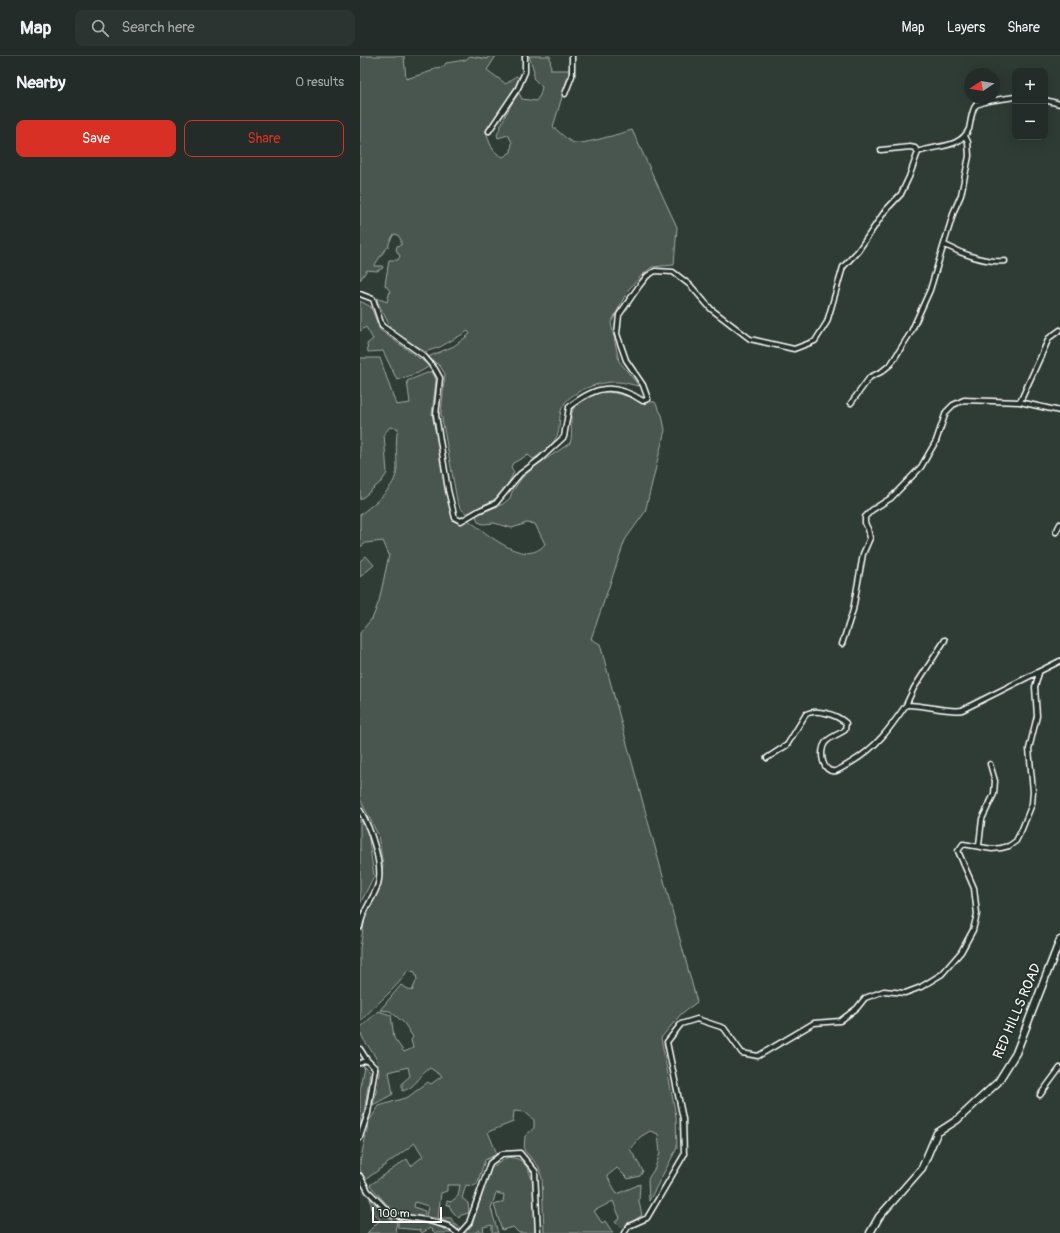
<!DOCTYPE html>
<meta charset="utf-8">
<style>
:root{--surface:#232c28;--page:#2b3430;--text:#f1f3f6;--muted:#a3a7a8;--line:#404845;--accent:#d93025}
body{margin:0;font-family:Pangolin,sans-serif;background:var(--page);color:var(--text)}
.controls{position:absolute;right:12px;top:12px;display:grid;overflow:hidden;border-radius:8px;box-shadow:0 4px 16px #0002}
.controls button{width:36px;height:36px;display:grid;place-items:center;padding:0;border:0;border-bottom:1px solid var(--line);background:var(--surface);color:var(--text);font:20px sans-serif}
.compass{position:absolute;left:604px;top:12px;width:36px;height:36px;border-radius:50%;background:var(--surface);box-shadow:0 4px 16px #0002;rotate:258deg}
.scale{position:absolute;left:12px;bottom:10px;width:70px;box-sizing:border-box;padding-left:4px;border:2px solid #fff;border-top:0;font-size:11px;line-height:14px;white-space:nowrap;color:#fff;-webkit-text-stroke:3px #26332d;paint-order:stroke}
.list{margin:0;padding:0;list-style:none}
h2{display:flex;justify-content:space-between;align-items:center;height:52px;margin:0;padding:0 16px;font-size:17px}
h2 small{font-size:13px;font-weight:400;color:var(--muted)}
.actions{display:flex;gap:8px;padding:12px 16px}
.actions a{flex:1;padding:9px 0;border:1px solid var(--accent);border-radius:8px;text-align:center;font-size:14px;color:var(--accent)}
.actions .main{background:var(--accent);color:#fff}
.icon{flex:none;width:22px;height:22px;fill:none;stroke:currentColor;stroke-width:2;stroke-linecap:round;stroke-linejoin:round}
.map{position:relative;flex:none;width:700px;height:1177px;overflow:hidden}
header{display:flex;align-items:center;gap:24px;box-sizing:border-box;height:56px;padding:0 20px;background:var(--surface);border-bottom:1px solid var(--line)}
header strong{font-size:19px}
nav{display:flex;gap:22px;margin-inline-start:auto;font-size:14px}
.search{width:280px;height:36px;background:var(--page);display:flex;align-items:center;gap:10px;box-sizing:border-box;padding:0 14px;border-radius:8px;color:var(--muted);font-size:15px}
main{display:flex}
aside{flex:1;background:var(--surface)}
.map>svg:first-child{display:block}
.green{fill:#4a544f;stroke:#a4aaa7}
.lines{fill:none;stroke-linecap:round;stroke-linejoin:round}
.minor-casing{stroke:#fff;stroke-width:7}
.secondary-casing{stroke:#fff;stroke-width:9}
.minor{stroke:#26332d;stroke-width:4}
.secondary{stroke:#26332d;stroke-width:6}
.labels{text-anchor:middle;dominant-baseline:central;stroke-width:3.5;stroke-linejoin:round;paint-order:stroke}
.street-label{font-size:14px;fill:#fff;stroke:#26332d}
</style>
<header>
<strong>Map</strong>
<div class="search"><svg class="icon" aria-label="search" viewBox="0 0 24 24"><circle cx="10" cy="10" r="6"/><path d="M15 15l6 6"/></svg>Search here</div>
<nav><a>Map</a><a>Layers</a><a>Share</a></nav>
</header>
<main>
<aside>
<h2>Nearby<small>0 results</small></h2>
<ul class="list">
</ul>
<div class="actions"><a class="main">Save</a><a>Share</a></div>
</aside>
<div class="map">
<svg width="700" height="1177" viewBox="0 0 700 1177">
<rect width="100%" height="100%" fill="#2f3b35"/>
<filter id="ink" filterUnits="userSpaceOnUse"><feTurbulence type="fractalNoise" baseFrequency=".025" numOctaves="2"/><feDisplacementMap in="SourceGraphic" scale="8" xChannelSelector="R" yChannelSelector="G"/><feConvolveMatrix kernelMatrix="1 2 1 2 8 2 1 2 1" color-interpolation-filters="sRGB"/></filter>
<g filter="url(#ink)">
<path class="green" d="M 0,0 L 44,0 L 46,23 L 72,15 L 74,12 L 83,11 L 86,7 L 105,4 L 110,0 L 128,3 L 128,0 L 136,0 L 127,14 L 146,28 L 156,20 L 161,23 L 142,54 L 126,75 C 129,86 132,97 143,101 L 151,96 L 152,86 L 148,79 L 138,82 L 137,79 C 143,64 149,50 159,37 L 162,43 L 176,45 L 180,39 L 182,31 L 173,22 L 174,15 L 169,0 L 190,0 L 191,14 L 210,14 L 193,71 C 199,75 208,86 215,87 C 222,89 262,77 272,74 L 317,171 L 314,209 L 292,211 L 281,220 L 268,234 L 251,267 L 259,305 L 279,330 C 272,329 264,326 258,326 C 240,325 209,335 202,352 C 198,361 201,375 196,382 C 192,390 180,399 173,403 L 168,399 L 153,407 L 151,411 L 154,416 L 145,434 L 137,442 L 107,458 L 100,452 L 97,444 L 81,357 L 85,318 L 80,310 L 68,301 L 94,290 L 110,278 L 108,275 L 80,291 L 65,296 L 32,274 L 17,245 L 17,242 L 27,246 L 30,235 L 25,229 L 29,204 L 38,204 L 40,200 L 36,194 L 37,190 L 41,189 L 41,184 L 38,179 L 34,178 L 29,187 L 29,190 C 23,195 19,203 14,210 L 22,210 L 23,212 L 17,215 L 7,214 L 0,224 Z
M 0,245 L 11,251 L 20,274 L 70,310 L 58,317 L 37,324 L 23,295 L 8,296 L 7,288 L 13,283 L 6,271 L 0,275 Z
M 0,302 L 20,302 L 36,349 L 50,347 L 47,325 L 72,315 L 76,324 L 72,358 L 93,461 L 99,467 L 108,464 C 127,477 165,513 185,488 L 175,468 L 167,467 L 152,472 L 134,467 L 123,468 L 118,466 L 116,459 L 143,448 L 150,442 L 152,436 L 161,423 L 174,411 L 210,387 C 214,376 208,364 213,354 C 214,350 218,347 221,345 C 245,324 270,346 295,346 L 302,359 L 305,374 L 285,456 L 265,484 L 231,583 L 240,588 L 337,946 L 321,958 L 301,982 L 316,1060 L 317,1092 L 289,1145 L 288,1123 L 295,1112 L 300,1097 L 298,1078 L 290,1075 L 280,1081 L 270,1093 L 283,1115 L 280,1120 L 268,1123 L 257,1112 L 247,1120 L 257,1138 L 280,1128 L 279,1146 L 282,1159 L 262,1173 L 255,1166 L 260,1162 L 253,1145 L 234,1155 L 242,1167 L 245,1165 L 253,1177 L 184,1177 L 182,1123 L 179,1111 L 164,1094 L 165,1080 L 174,1072 L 174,1064 L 165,1056 L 154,1055 L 153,1066 L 128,1076 L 137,1098 L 125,1104 L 117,1128 L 114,1130 L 106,1129 L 102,1142 L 108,1147 L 109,1157 L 101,1159 L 99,1162 L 92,1155 L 89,1149 L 86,1149 L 87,1145 L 91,1146 L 98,1140 L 100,1129 L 87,1129 L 87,1135 L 81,1137 L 78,1162 L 91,1162 L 94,1168 L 100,1172 L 98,1174 C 88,1165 79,1162 66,1161 L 68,1150 L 55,1146 L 54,1151 L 65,1155 L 64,1161 L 34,1157 L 10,1129 L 47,1103 L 51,1110 L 63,1100 L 55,1087 L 5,1124 L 0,1113 L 0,1106 L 9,1065 L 19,1050 L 48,1041 L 68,1026 L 71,1028 L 82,1020 L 70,1012 C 59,1019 56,1032 42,1035 L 42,1027 L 50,1020 L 48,1011 L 29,1016 L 33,1038 L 13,1049 C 16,1035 22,1019 17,1005 C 13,993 0,984 0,972 L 18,955 L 31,959 L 34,982 L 44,996 L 53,992 L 51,984 L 53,981 L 44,967 L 30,955 L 20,954 L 41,929 L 52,935 L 57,923 L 55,916 L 48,914 C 36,934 15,948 0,966 L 0,892 L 5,861 L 20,831 L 23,809 L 18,779 L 0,743 L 0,577 L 13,561 L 19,545 L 29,499 L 23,485 L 6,487 L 0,491 L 0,459 C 14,447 36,433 37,412 C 37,398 35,385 38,372 L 30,371 L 24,378 L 27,417 L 22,425 L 0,444 Z
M 6,500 L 14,509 L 0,521 L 0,505 Z
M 0,763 L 8,777 L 14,820 L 0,848 Z
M 4,1010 L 10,1016 L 4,1057 L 0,1071 L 0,1031 Z
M 148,1101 C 152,1102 157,1102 160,1104 C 179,1117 174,1157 175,1177 L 159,1177 L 153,1171 L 142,1174 L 134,1149 L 143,1146 L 144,1139 L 136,1137 L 131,1152 L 138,1177 L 132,1177 L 132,1169 L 123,1171 L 124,1176 L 119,1174 L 114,1177 L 103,1177 L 112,1169 L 131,1112 Z
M 10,1142 L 26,1160 L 37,1167 L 35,1173 L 37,1177 L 7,1177 L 20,1164 L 12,1154 Z
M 38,1163 L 73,1168 L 93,1177 L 75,1177 L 70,1172 L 62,1177 L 60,1174 L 38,1172 Z"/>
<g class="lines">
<g class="minor-casing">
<path id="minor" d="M 205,38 L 212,20 L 212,0
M 685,44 L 700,48
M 129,75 L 158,32 L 165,16 L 165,0
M 521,94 L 550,91 L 555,92 L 558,96
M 585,189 C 602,198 626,207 645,205
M 0,238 L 13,243 L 22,270 L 64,300 L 75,313 L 80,322 L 76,359 L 88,434 L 95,462 L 101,465 L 120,454 L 136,447 L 160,418 L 180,403 L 204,381 L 209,351 C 235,330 254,326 283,345 L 288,343 L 283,329 L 266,304 L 257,278 L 259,259 L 279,230 L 287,220 L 295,215 L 313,216 L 330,229 L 351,253 L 390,283 L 434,293 L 455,285 L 467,266 L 483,211 L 498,195 L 525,155 L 541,138 L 549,121 L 558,96 C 575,89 600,93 609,73 C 611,65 611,55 616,49 L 628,45 L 655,41
M 660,346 L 689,282 L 700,274
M 491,347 L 510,321 L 521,316 L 531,308 L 551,276 L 570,234 L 594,155 L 601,139 L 609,100 L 608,86 L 605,80
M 696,476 L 700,468
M 482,588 L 493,554 L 503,498 L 510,482 L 508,473 L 505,467 L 505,461 L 512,454 L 531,442 L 561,411 L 576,385 L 586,356 L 593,349 L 604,344 L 660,346 L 700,355
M 546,649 L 554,632 L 585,584
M 407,702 L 427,689 L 446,658 C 457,652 477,659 486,667 L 485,674 C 480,678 469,681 465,687 C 459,695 462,718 476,715 C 481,713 487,709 492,706 C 517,691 530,672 546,649 C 562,648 589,657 602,654 L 700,605
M 0,754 C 10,771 25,812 17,831 C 12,845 2,855 0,871
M 619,789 L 622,763 L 634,738 L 635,725 L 630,708
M 0,993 L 7,1004
M 0,1007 L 7,1004 L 15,1012 L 8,1057 L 0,1081
M 680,1039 L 700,1012
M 0,1120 L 8,1135 L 32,1159 L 66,1164 L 88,1170 L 97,1177
M 100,1177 L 109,1167 L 130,1107 L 142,1098 L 160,1097 L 175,1115 L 178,1177
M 264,1177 L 269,1170 L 287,1162 L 324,1099 L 323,1063 L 307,986 L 321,968 L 337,963 L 364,972 L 382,997 L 398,1000 L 454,967 L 480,965 L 497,952 L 505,942 L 524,935 L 545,937 L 561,931 L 582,918 L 601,896 L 613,874 L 617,858 L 614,832 L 598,795 L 603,788 L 632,793 L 641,792 L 649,790 L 656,785 L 662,773 L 672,748 L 673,735 L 669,693 L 677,660 L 675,631 L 679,617"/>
</g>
<g class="secondary-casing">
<path id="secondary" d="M 510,1177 L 519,1161 L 562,1112 L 577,1077 L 597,1064 L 638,1026 L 656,997 L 700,884"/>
</g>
<use href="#minor" class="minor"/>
<use href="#secondary" class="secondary"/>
</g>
</g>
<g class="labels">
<g class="street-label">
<text transform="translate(657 955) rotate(-67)">RED HILLS ROAD</text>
</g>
</g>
</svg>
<div class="controls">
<button>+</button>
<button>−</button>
</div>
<svg class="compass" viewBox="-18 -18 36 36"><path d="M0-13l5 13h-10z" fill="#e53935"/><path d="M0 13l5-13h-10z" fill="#a3a7a8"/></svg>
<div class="scale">100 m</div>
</div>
</main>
